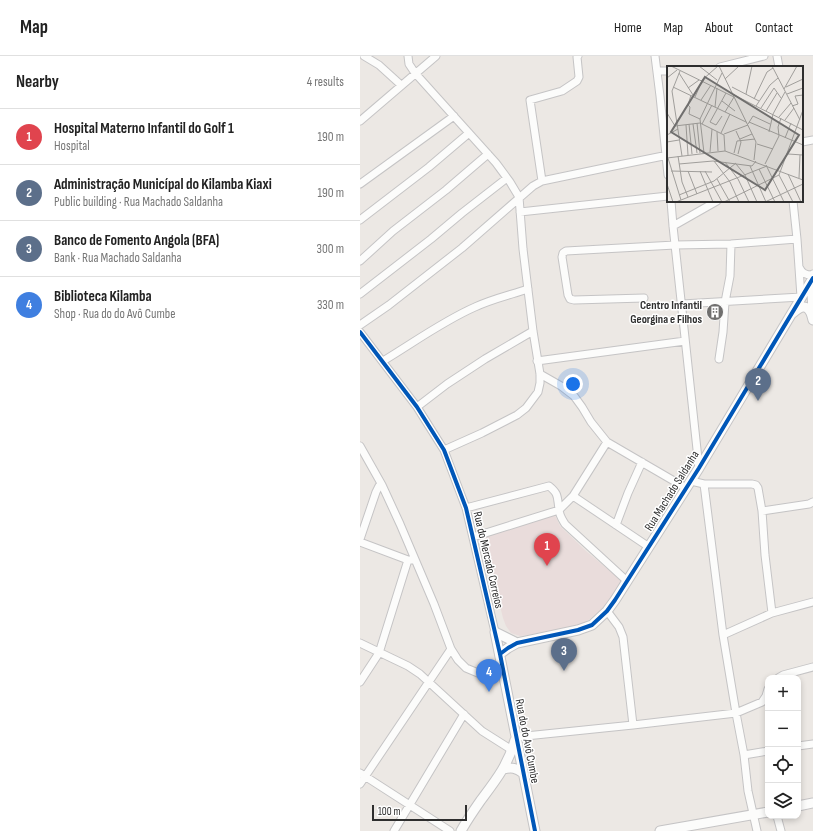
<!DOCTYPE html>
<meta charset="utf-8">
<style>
:root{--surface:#fff;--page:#f2f2f2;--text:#222;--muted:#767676;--line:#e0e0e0;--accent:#111827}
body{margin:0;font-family:"Sofia Sans Condensed",sans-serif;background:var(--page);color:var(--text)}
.controls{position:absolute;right:12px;bottom:12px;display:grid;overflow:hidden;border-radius:8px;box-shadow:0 2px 6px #0003}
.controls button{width:36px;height:36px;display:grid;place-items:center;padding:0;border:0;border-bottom:1px solid var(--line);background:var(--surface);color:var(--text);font:20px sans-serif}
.scale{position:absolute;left:12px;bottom:10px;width:95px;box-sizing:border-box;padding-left:4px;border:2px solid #2e2e2e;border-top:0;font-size:11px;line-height:14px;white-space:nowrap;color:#2e2e2e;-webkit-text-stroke:3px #fff;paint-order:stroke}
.you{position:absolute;left:213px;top:328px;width:14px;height:14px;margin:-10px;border:3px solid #fff;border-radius:50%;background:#1a73e8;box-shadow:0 0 0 6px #1a73e833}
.badge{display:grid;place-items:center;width:26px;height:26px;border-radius:50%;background:var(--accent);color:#fff;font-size:13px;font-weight:700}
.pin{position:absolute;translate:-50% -33px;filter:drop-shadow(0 1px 2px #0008)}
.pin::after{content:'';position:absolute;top:21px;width:14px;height:12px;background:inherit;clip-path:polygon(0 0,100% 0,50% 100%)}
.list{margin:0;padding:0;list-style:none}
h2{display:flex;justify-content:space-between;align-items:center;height:52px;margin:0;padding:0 16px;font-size:17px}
h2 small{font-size:13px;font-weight:400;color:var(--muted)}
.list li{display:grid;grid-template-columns:26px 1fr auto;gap:12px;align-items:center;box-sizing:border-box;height:56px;padding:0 16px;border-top:1px solid var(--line)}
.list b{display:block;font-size:15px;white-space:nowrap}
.list p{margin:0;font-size:13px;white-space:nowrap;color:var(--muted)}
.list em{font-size:13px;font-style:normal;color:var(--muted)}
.icon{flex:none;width:22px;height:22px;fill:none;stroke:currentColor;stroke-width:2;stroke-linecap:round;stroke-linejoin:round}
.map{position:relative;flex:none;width:453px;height:775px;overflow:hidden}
header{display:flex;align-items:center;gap:24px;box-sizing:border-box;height:56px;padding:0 20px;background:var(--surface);border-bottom:1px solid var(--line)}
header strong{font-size:19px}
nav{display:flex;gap:22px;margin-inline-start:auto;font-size:14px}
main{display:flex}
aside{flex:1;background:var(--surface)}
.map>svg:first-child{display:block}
.medical{fill:#e9dcdb}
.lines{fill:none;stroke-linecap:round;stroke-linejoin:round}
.street-casing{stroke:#c5c4c5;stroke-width:9}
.secondary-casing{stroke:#c5c4c5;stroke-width:11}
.street{stroke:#fcfcfb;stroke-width:7}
.secondary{stroke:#fcfcfb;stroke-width:9}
.cycleway-casing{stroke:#fff;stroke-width:6}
.cycleway{stroke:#0057b8;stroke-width:4}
.labels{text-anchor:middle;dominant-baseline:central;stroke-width:3;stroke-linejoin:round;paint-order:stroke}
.poi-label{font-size:12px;font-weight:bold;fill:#2e2e2e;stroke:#fff;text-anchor:end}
.street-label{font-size:12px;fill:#2e2e2e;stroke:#fff}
.inset-road{fill:none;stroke:#a09e9b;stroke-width:1}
.view{fill:#706f6e;fill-opacity:0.15;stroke:#706f6e;stroke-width:2}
.inset-edge{fill:none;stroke:#2e2e2e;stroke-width:2}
</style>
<header>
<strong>Map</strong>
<nav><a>Home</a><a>Map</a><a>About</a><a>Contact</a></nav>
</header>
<main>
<aside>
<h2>Nearby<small>4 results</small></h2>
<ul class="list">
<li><span class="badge" style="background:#e0444e">1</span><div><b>Hospital Materno Infantil do Golf 1</b><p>Hospital</p></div><em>190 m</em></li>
<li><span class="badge" style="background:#5c6f8a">2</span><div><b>Administração Municípal do Kilamba Kiaxi</b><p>Public building · Rua Machado Saldanha</p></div><em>190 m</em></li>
<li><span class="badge" style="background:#5c6f8a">3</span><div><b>Banco de Fomento Angola (BFA)</b><p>Bank · Rua Machado Saldanha</p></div><em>300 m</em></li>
<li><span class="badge" style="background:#3f7fe0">4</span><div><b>Biblioteca Kilamba</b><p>Shop · Rua do do Avô Cumbe</p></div><em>330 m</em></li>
</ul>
</aside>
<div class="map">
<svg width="453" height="775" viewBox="0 0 453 775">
<rect width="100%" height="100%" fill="#ece8e4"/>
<path class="medical" d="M 195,459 L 200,470 L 226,495 L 262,525 L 246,550 L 235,560 L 220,569 L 168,579 L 160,580 L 151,577 L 146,570 L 143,562 L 123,481 Z"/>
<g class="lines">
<g class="street-casing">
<path id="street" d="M 4,0 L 19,9 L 41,29
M 48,0 L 49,8 L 55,17 L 136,107 L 150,126 L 159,141 L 163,193 L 173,275 L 180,318 L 180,327 L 178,336 L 166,352 L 157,359 L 122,377 L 84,394
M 295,0 L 300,40 L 308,119
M 417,0 L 419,11
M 360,11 L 404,0
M 298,15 L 308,15
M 0,65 L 76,0
M 442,86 L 453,84
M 182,125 L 170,44 L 202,35 L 217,25 L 219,21 L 217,1 L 218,0
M 0,128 L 94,60
M 311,145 L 313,170 L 339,412
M 160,156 L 308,140
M 0,164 L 69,111 L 109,77
M 313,170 L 357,145
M 0,205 L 33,175 L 86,134 L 128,98
M 439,211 C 442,217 445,219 452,219 L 453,218
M 0,238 L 71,183 L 102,157 L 147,122
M 284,242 L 214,244 L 210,243 L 208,239 L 202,201 L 203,197 L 206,195 L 315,189 L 371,188 L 437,183
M 322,248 L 441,241 L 437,183 L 433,145
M 0,269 L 29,249 L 102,192 L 173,130 L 182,125 L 249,111 L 308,99
M 0,276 L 57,351 L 84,394 L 106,452 L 135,576
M 359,303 L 363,276 L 365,246 L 370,220 L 371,188
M 23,305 C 53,287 83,265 115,251 C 132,243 150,239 168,233
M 177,305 L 325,285
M 180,318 L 201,330 L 214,340 L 222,351 L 231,366 L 247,386 L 326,432
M 57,351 L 87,328 L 125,303 L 173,275
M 0,390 L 22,429 L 40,468 L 74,548 L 91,593 L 98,604 L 106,612 L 118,617 L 129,618 L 142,613
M 331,425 L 344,428 L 392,428 L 396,429 L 398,432 L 402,455 L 405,499 L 412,557
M 344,428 L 363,579 L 376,657 L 384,699 L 388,735 L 397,775
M 213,440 L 289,491
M 106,452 L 189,430 C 199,438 197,441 199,453 C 199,459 202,463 205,468 L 267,525
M 402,455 L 449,448 L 453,446
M 256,469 L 268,437 L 282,406
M 113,481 L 199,454 L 213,440 L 247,386
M 0,483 L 16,436 L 19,430 L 22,429
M 0,486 L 48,504 L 53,504
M 247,555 L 259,571 L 263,581 L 273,669
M 363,579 L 412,557 L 453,546
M 0,587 L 48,610 L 60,618 L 122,675 L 152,694
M 418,622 L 423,619 L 453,611
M 0,626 L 19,597 L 48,504
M 156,681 L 273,669 L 376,657 L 402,646 L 406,640 L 408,633
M 438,690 L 453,688
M 384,699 L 408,695
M 0,717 L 90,775
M 0,728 L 91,593
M 417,760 L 421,775
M 34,775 L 104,658"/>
</g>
<g class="secondary-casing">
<path id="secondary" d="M 453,235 L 452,238 L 453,256
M 433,257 C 444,247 450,250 453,264
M 135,576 L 175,775
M 135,576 L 157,587
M 140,598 L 148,592 L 157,587 L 218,574 L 232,569 L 247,555 L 255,544 L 339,412 L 453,222
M 144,713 C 152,711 156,712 163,717
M 438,750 L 453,747
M 101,775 C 107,764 114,754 121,744 C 136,724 148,709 155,684
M 300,775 L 408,756"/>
</g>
<use href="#street" class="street"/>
<use href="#secondary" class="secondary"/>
<g class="cycleway-casing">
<path id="cycleway" d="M 0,276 L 57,351 L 84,394 L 106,452 L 140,598 L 175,775
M 140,598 L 148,592 L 157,587 L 218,574 L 232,569 L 247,555 L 255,544 L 339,412 L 453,222"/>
</g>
<use href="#cycleway" class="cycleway"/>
</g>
<defs>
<g id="building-disc" transform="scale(0.9)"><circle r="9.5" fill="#706f6e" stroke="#fff"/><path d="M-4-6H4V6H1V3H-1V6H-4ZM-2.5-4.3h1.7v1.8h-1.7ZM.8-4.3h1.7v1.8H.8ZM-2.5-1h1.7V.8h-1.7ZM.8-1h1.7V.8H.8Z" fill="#fff"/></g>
</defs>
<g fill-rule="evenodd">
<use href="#building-disc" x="355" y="256"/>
</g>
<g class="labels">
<g class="poi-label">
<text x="342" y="249">Centro Infantil<tspan x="342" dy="14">Georgina e Filhos</tspan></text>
</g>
<g class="street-label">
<text transform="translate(312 435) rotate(-58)">Rua Machado Saldanha</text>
<text transform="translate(128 504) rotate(77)">Rua do Mercado Correios</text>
<text transform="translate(167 685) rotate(79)">Rua do do Avô Cumbe</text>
</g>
</g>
<g transform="translate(307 10)">
<rect width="136" height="136" fill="#ece8e4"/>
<path class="inset-road" d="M 4,0 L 67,31 L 58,46M 32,0 L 50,14M 52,0 L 89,76 L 87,94M 105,0 L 133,54M 13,5 L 5,25 L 15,90M 12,7 L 26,29M 0,12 L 10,4M 58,13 L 72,0M 34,15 L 51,0M 6,21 L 79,56M 65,21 L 92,35M 119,21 L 136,13M 21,22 L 32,14M 117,23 L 130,0M 79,28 L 85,0M 120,28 L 136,22M 24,29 L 21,39 L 23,41 L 22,48 L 33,53M 67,29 L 136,64M 28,31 L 35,15M 87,33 L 100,6 L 106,2M 34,34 L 44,19M 55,35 L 68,45M 89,40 L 103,19 L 111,12M 125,40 L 131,38 L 128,30 L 136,29M 48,41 L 50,22M 94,42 L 107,22 L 114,32M 99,45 L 110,27M 0,47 L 8,60 L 33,57 L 57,69 L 58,85M 55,50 L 49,59 L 43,56 L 59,27M 112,51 L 124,37M 118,54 L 127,42M 82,56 L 136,79M 30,57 L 33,87M 22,58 L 25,88M 26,58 L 30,87M 35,58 L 45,39M 81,58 L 86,50 L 103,58M 19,59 L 21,89M 69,65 L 74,76 L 71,88M 50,66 L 51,85M 102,66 L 106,48 L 118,26M 54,67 L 63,48M 57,68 L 81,59M 0,69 L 11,63M 118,72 L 124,57M 73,73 L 85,68M 0,76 L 12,74M 90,78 L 106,83M 43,86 L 45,63M 37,87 L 33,53 L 55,7M 67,87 L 70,75 L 88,73M 121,88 L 136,89M 11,90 L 15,116 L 21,131M 0,92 L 58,85 L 136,114M 1,92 L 14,134M 47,95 L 63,116 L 72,136M 58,96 L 71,113 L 82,136M 12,98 L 46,95 L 85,100 L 89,95M 69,98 L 78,109 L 90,136M 98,98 L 112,70 L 111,61 L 114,52M 99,99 L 117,136M 83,100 L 99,136M 92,103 L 108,136M 4,105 L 45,106M 21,105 L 30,128M 33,105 L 46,136M 38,105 L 55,136M 121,108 L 134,136M 112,109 L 126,136M 132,112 L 133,89M 50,113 L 63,136M 0,118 L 6,136M 12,129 L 47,115 L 69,97M 9,136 L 100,100M 57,136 L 112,109 L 136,44M 98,136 L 136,118"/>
<path class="view" d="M 38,11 L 132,69 L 98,124 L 4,66 Z"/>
<rect width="136" height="136" class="inset-edge"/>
</g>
</svg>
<div class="controls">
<button>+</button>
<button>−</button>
<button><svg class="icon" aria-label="locate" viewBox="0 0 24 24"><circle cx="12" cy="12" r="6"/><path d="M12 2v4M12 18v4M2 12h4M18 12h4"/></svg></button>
<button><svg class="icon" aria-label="layers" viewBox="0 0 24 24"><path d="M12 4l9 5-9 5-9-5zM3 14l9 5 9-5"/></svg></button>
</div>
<div class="scale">100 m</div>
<div class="you"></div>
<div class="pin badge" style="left:187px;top:510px;background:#e0444e">1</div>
<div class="pin badge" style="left:398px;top:345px;background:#5c6f8a">2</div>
<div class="pin badge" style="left:204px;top:615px;background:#5c6f8a">3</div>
<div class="pin badge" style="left:129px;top:636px;background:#3f7fe0">4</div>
</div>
</main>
